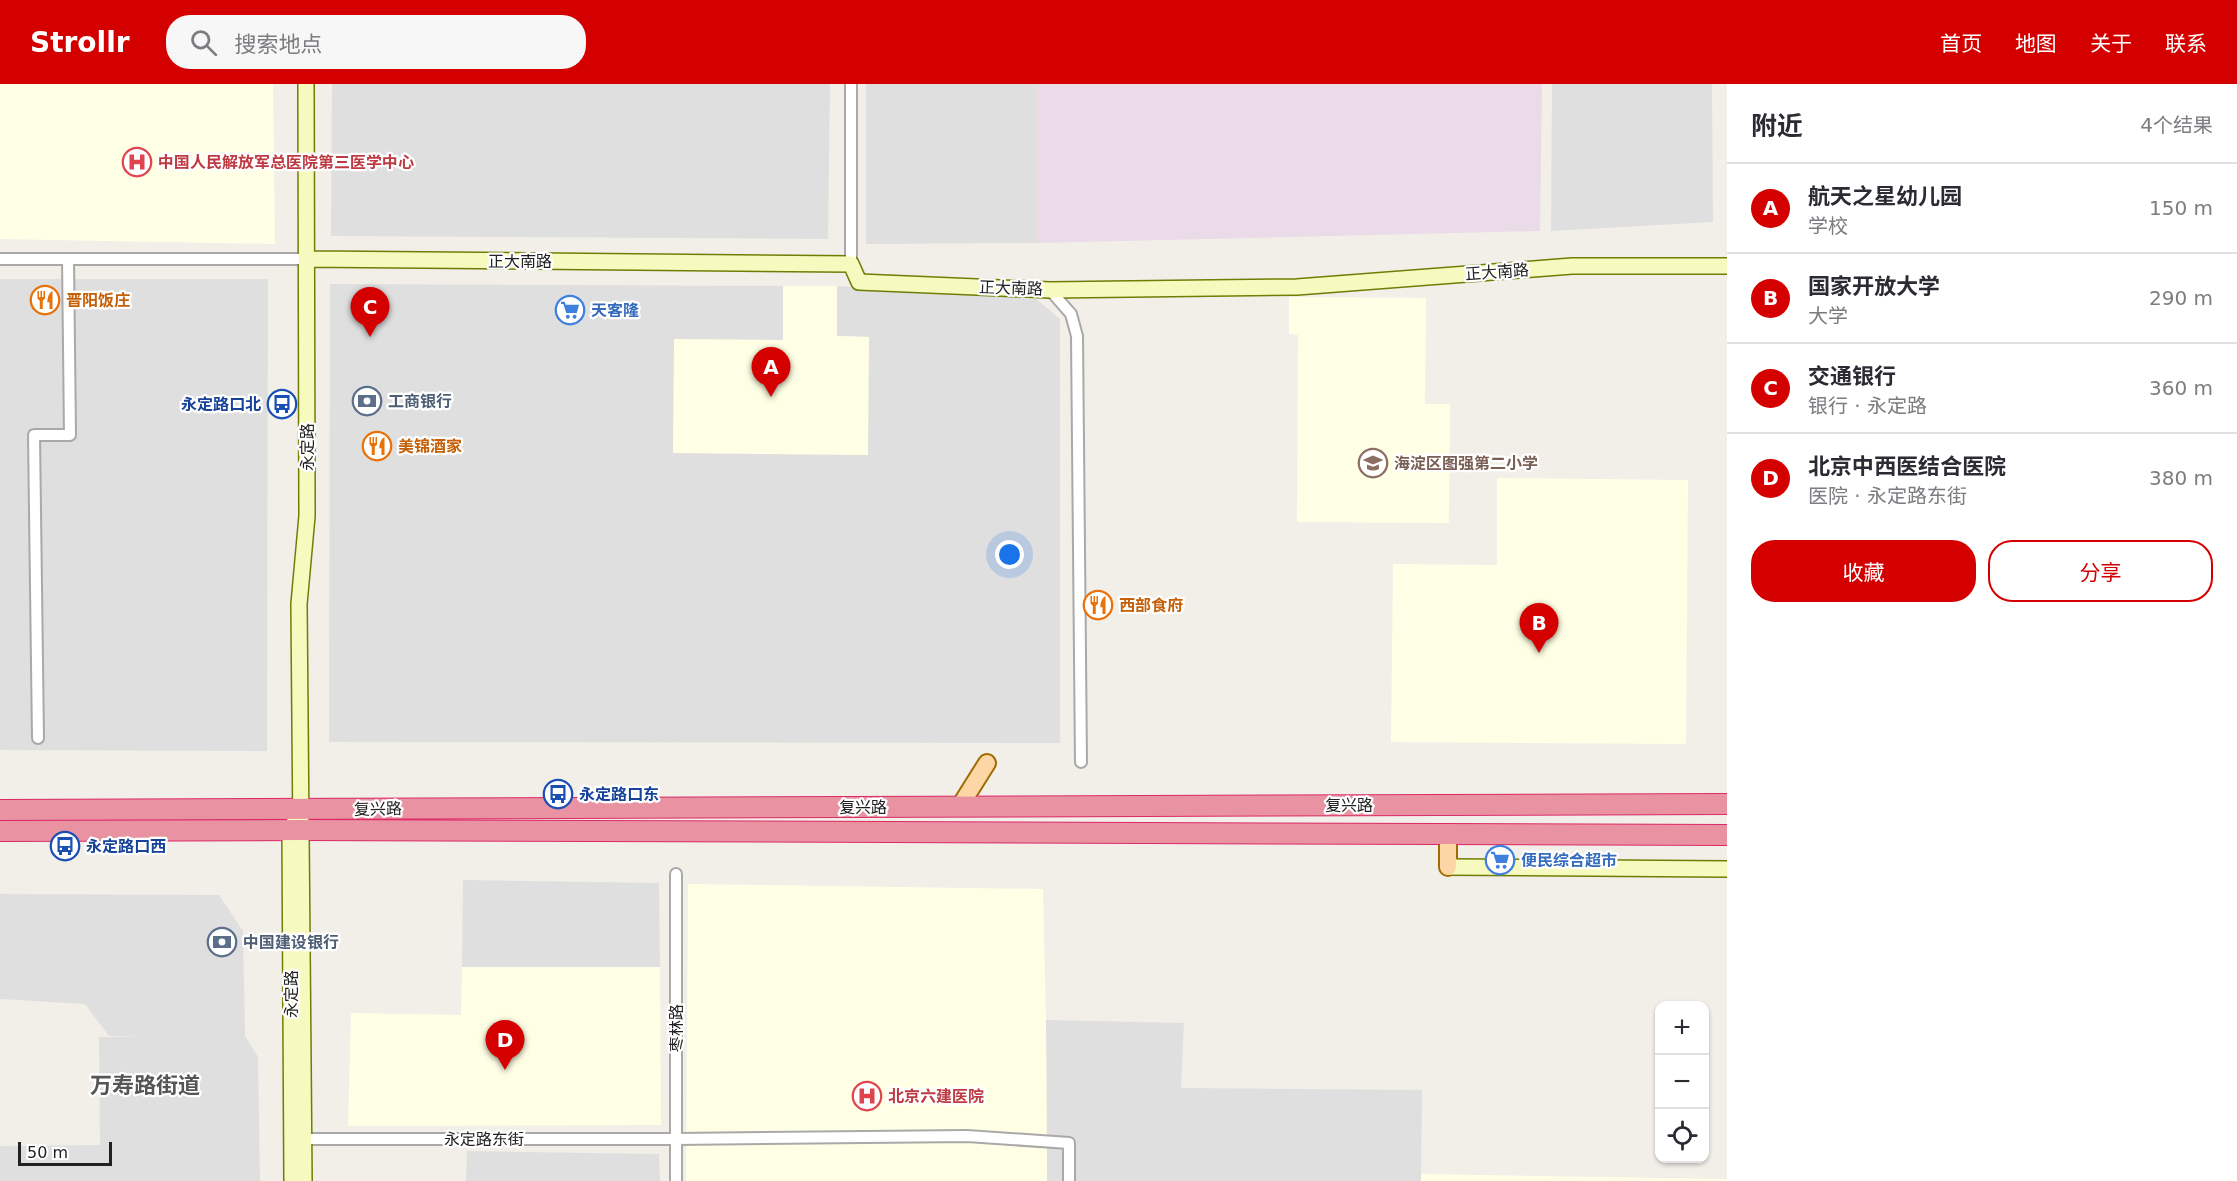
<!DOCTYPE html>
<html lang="zh">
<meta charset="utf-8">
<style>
:root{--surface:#fff;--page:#f7f7f7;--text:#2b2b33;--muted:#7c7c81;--line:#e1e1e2;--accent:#d40000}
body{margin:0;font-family:"DejaVu Sans","Noto Sans SC",sans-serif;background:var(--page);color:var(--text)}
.controls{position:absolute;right:18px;bottom:18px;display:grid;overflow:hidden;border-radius:12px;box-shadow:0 2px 4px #0004}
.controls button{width:54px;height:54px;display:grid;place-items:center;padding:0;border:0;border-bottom:2px solid var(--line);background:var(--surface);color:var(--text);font:30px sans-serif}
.scale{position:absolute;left:18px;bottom:15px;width:94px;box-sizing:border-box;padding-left:6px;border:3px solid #222;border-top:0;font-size:16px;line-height:21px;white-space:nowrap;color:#222;-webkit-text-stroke:4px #fff;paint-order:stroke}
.you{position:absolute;left:1010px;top:471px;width:21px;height:21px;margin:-15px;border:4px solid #fff;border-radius:50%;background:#1a73e8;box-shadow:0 0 0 9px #1a73e833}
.badge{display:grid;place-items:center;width:39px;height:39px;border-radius:50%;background:var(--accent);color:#fff;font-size:20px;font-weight:700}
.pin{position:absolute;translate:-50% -50px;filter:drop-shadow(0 2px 3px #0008)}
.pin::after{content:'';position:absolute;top:32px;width:21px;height:18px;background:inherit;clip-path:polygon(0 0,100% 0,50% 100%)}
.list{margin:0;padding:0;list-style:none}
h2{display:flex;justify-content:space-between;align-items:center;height:78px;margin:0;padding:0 24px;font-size:26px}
h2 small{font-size:20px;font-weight:400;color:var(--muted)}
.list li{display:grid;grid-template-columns:39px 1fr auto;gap:18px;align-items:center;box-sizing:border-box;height:90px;padding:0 24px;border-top:2px solid var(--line)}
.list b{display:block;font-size:22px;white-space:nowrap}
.list p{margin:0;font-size:20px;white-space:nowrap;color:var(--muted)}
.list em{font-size:20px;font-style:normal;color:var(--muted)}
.actions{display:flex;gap:12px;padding:18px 24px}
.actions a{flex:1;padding:14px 0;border:2px solid var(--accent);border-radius:24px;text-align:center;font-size:21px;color:var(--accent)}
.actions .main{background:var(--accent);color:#fff}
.icon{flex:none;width:33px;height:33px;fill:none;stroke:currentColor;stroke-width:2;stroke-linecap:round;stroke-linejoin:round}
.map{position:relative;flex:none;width:1727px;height:1097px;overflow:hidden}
header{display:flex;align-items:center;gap:36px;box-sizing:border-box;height:84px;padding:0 30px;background:var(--accent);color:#fff}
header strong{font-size:28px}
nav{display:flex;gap:33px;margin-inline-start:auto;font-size:21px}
.search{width:420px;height:54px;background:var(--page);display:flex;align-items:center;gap:15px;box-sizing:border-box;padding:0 21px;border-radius:24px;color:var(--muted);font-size:22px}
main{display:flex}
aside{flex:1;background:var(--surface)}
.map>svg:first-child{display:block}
.residential{fill:#e0dfdf}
.industrial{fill:#ebdbe8}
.education{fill:#ffffe5}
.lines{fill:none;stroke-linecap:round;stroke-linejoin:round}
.street-casing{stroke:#a9a9a9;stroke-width:14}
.secondary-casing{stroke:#707d05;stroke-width:18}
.primary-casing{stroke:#a06b00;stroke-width:20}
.highway-casing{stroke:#dc2a67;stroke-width:22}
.street{stroke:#fff;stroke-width:10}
.secondary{stroke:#f7fabf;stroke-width:15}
.primary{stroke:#fcd6a4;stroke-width:16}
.highway{stroke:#e892a2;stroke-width:20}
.labels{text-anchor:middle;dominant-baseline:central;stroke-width:4.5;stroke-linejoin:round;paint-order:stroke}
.health-label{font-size:16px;font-weight:bold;fill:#be3a42;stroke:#fff;text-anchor:start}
.street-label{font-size:16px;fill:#222;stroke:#fff}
.food-label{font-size:16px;font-weight:bold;fill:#c56008;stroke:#fff;text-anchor:start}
.shop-label{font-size:16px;font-weight:bold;fill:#366cbe;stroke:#fff;text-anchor:start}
.service-label{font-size:16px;font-weight:bold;fill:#4e5e75;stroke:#fff;text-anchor:start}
.transit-label{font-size:16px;font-weight:bold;fill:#164399;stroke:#fff;text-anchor:start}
.education-label{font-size:16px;font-weight:bold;fill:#785e54;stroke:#fff;text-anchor:start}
.district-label{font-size:22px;font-weight:bold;fill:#555;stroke:#fff}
</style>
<header>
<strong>Strollr</strong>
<div class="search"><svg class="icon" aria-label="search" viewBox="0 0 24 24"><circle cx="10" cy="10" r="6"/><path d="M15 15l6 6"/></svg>搜索地点</div>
<nav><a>首页</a><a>地图</a><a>关于</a><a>联系</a></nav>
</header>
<main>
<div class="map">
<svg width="1727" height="1097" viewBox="0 0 1727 1097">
<rect width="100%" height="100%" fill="#f2efe9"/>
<path class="residential" d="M 332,0 L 830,0 L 828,155 L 331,152 Z
M 866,0 L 1037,0 L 1037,159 L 866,160 Z
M 1552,0 L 1712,0 L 1713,138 L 1551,147 Z
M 0,195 L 268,195 L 267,667 L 0,666 Z
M 330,200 L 783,202 L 783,256 L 673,369 L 869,253 L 837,252 L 837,202 L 1036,215 L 1060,235 L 1060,659 L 329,658 Z
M 463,796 L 659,799 L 660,883 L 462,883 Z
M 0,810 L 219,811 L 243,847 L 245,952 L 258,973 L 260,1097 L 0,1097 L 0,1062 L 100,1061 L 99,953 L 140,953 L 109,952 L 85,920 L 0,915 Z
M 1046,936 L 1184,939 L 1181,1004 L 1422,1006 L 1421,1097 L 1047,1097 Z
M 467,1067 L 659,1070 L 660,1097 L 466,1097 Z"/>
<path class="industrial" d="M 1037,0 L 1542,0 L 1540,147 L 1037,159 Z"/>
<path class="education" d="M 0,0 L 273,0 L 275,160 L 0,155 Z
M 783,202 L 837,202 L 837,252 L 869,253 L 868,371 L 673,369 L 674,255 L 783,256 Z
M 1289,213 L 1426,214 L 1425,320 L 1450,320 L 1449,439 L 1297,438 L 1298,251 L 1289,250 Z
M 1497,394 L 1688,396 L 1686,660 L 1391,658 L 1393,480 L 1497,481 Z
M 688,800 L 1043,805 L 1046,936 L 1047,1097 L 686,1097 Z
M 462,883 L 660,883 L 661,1041 L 348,1042 L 351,929 L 461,931 Z
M 1421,1090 L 1727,1095 L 1727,1097 L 1421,1097 Z"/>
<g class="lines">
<g class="street-casing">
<path id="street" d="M 0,175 L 308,175
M 851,180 L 851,0
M 1050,206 L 1071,230 L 1077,252 L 1081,678
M 38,654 L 34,351 L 70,351 L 68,175
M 676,790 L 676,1097
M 298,1055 L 676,1055 L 967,1052 L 1069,1059 L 1069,1097"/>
</g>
<g class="secondary-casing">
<path id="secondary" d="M 308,175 L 851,180 L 859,198 L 1050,206 L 1297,203 L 1572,182 L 1727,182
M 1448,783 L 1727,785
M 292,1097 L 290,746 L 294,739
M 304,1097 L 299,520 L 307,432 L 306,0"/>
</g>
<g class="primary-casing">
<path id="primary" d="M 960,722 L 987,679
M 1448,783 L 1448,750"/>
</g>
<g class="highway-casing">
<path id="highway" d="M 0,726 L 1727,720
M 0,747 L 302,746 L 1727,751"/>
</g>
<use href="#street" class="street"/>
<use href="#secondary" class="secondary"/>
<use href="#primary" class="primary"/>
<use href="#highway" class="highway"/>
</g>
<defs>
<g id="hospital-ring" transform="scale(1.5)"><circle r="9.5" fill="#fff" stroke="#e0444e" stroke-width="1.5"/><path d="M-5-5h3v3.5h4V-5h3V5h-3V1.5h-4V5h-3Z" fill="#e0444e"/></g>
<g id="restaurant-ring" transform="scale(1.5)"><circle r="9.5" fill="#fff" stroke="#e8710a" stroke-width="1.5"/><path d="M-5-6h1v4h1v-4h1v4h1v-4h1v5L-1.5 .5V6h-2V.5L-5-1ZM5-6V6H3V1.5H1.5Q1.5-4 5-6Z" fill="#e8710a"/></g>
<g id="supermarket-ring" transform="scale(1.5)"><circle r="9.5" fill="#fff" stroke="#3f7fe0" stroke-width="1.5"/><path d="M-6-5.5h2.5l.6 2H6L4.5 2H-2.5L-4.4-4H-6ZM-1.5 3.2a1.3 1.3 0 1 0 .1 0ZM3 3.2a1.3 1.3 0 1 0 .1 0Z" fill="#3f7fe0"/></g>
<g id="bank-ring" transform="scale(1.5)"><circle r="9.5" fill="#fff" stroke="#5c6f8a" stroke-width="1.5"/><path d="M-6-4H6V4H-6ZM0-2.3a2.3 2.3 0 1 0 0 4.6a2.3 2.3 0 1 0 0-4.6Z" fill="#5c6f8a"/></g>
<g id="bus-ring" transform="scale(1.5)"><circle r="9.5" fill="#fff" stroke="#1a4fb4" stroke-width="1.5"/><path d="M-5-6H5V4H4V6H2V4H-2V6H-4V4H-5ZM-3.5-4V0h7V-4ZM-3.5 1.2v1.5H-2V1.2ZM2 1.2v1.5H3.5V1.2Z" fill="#1a4fb4"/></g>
<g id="school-ring" transform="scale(1.5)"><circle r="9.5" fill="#fff" stroke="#8d6e63" stroke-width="1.5"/><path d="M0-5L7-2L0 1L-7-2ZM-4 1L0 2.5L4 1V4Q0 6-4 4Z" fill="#8d6e63"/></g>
</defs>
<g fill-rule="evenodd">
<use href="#hospital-ring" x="137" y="78"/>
<use href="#restaurant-ring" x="45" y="216"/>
<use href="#supermarket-ring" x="570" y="226"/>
<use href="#bank-ring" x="367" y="317"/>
<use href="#bus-ring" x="282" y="320"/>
<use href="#restaurant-ring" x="377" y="362"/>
<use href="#school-ring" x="1373" y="379"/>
<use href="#restaurant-ring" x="1098" y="521"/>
<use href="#bus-ring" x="558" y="710"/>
<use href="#bus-ring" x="65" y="762"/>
<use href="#supermarket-ring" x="1500" y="776"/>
<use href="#bank-ring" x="222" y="858"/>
<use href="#hospital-ring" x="867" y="1012"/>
</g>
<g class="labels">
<g class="health-label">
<text x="158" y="78">中国人民解放军总医院第三医学中心</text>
<text x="888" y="1012">北京六建医院</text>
</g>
<g class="street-label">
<text x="520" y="177">正大南路</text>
<text transform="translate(1497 188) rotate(-4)">正大南路</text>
<text transform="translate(1011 204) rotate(2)">正大南路</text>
<text transform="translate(307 363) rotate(-90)">永定路</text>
<text x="1349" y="721">复兴路</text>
<text x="863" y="723">复兴路</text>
<text transform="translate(378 725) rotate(-1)">复兴路</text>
<text transform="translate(291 910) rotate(-90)">永定路</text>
<text transform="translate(676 944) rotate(-90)">枣林路</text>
<text x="484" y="1055">永定路东街</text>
</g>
<g class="food-label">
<text x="66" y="216">晋阳饭庄</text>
<text x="398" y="362">美锦酒家</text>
<text x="1119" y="521">西部食府</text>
</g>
<g class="shop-label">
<text x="591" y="226">天客隆</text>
<text x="1521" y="776">便民综合超市</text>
</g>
<g class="service-label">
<text x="388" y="317">工商银行</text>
<text x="243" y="858">中国建设银行</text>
</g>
<g class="transit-label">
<text x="261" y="320" text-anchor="end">永定路口北</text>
<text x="579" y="710">永定路口东</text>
<text x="86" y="762">永定路口西</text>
</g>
<g class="education-label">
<text x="1394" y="379">海淀区图强第二小学</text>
</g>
<g class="district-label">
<text x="145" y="1001">万寿路街道</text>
</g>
</g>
</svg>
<div class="controls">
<button>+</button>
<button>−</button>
<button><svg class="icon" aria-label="locate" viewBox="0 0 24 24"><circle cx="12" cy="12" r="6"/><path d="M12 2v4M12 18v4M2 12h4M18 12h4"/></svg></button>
</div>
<div class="scale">50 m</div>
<div class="you"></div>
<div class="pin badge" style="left:771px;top:313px">A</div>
<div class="pin badge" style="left:1539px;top:569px">B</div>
<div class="pin badge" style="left:370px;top:253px">C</div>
<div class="pin badge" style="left:505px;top:986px">D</div>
</div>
<aside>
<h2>附近<small>4个结果</small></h2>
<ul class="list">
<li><span class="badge">A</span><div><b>航天之星幼儿园</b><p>学校</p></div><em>150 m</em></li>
<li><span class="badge">B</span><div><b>国家开放大学</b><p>大学</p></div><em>290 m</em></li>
<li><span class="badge">C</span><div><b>交通银行</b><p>银行 · 永定路</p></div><em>360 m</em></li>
<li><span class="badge">D</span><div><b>北京中西医结合医院</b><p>医院 · 永定路东街</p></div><em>380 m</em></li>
</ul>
<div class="actions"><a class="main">收藏</a><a>分享</a></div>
</aside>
</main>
